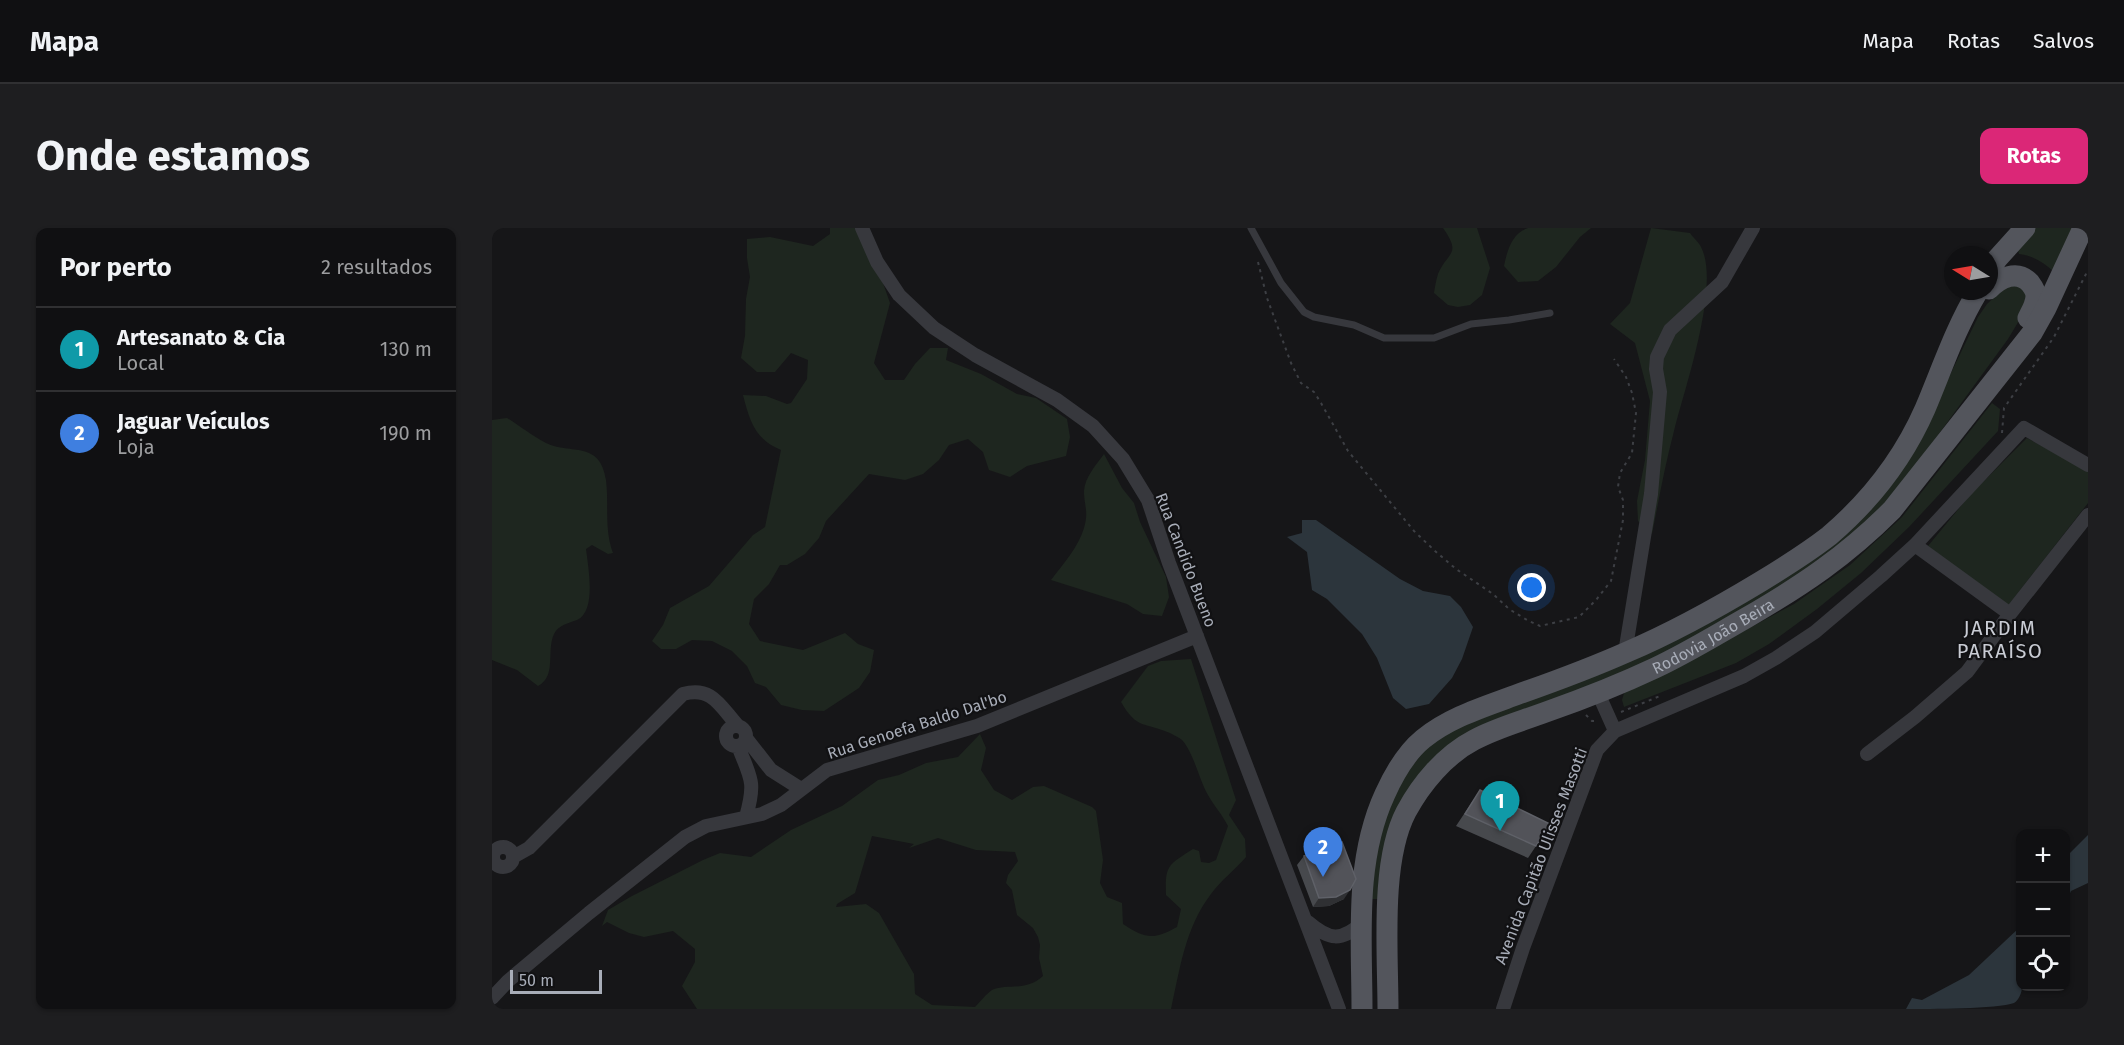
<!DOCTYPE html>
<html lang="pt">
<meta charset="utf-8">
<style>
:root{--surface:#101012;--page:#1e1e20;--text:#f1f3f6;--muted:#9c9d9f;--line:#303032;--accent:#db2777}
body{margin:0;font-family:"Fira Sans",sans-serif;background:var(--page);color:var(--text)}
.controls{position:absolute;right:18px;bottom:18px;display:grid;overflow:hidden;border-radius:12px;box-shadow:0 2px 4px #0004}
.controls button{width:54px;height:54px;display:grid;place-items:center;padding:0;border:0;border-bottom:2px solid var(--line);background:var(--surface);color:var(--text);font:30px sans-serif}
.compass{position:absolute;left:1452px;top:18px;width:54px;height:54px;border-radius:50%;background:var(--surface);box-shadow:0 2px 4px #0004;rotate:281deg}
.scale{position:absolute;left:18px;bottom:15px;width:92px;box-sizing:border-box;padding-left:6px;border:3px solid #a8adb8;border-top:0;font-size:16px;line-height:21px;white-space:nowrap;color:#a8adb8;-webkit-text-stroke:4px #111113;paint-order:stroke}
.you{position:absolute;left:1040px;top:360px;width:21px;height:21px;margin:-15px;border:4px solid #fff;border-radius:50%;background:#1a73e8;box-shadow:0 0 0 9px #1a73e833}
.badge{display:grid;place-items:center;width:39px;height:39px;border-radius:50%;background:var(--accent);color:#fff;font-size:20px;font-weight:700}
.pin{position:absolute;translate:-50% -50px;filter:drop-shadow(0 2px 3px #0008)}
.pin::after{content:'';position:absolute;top:32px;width:21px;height:18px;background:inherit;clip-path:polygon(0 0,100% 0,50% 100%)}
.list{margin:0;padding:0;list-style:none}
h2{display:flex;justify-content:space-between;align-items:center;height:78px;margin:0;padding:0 24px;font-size:26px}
h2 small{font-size:20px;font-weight:400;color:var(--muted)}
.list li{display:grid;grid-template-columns:39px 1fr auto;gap:18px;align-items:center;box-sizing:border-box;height:84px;padding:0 24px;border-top:2px solid var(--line)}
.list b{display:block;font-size:22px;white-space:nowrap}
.list p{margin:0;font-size:20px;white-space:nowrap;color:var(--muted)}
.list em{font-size:20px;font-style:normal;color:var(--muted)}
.icon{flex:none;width:33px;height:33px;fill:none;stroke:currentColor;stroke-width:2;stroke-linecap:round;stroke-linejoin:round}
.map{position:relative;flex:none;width:1596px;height:781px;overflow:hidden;border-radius:12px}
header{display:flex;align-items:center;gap:36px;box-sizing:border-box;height:84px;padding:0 30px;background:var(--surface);border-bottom:2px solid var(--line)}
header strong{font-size:28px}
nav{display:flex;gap:33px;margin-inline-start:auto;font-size:21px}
.intro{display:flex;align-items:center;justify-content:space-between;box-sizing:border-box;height:144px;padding:0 36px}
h1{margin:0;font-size:42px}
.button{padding:15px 27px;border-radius:12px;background:var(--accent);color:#fff;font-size:21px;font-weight:700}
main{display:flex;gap:36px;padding:0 36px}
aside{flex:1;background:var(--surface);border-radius:12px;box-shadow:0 2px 4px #0004}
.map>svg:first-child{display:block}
.green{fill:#1e261f;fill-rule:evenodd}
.water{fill:#2c353c}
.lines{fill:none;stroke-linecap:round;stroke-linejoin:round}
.path{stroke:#3d3f44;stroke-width:2;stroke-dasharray:3 4.5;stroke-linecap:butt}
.service{stroke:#37383d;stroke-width:7}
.minor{stroke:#37383d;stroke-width:14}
.primary{stroke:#53555c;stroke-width:21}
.wall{fill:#47494d}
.shaded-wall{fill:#2f3033}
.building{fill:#525359;stroke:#5f6168;stroke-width:1.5}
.labels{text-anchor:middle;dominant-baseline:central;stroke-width:4.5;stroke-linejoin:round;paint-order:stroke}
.street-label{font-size:16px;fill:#a8adb8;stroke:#111113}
.quarter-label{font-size:20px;letter-spacing:1.5px;fill:#c9ccd4;stroke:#111113}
</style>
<header>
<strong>Mapa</strong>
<nav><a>Mapa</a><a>Rotas</a><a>Salvos</a></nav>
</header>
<div class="intro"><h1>Onde estamos</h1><a class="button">Rotas</a></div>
<main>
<aside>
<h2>Por perto<small>2 resultados</small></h2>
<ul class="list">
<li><span class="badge" style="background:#0f9aa8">1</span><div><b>Artesanato &amp; Cia</b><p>Local</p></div><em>130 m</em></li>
<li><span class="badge" style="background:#3f7fe0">2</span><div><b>Jaguar Veículos</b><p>Loja</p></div><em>190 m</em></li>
</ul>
</aside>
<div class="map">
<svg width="1596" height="781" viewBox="0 0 1596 781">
<rect width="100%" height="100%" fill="#161618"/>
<path class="green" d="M 338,0 L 367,0 L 384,35 L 398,75 L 382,135 L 393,152 L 412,152 L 423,136 L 438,120 L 456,120 L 454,132 L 489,146 L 525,166 L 544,170 L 575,191 L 578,209 L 574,228 L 535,238 L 518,249 L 497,242 L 491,224 L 476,211 L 457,217 L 447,232 L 431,246 L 413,252 L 377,246 L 334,293 L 327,310 L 313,326 L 295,337 L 288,337 L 277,356 L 262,371 L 257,396 L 268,413 L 311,422 L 353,405 L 366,416 L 382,422 L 378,444 L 367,460 L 332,483 L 310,482 L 289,477 L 274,459 L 263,455 L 255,438 L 240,423 L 220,413 L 200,412 L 184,421 L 169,421 L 160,413 L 171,397 L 178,380 L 217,358 L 261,307 L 273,299 L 289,222 C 263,211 258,194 251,167 L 274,168 L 295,176 L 299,175 L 315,151 L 316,132 L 299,125 L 283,144 L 265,144 L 249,130 L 253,108 L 254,71 L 258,49 L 255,30 L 255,11 L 278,9 L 321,18 L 338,6 Z
M 951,0 L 985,0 L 998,40 L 990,67 L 978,77 L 966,79 L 956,77 L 942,65 C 943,59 944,52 946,46 C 956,23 970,27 951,0 Z
M 1036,0 L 1099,0 L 1088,9 L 1064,39 L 1046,53 L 1026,54 L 1012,38 C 1015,23 1020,5 1036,0 Z
M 1159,0 L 1198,5 C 1201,10 1207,14 1209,19 C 1229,57 1192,162 1182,203 C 1173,237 1167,271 1160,306 L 1146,293 L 1145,273 L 1153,232 L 1158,173 L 1143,115 L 1118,96 L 1138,75 Z
M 1543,0 L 1583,0 L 1562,44 C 1551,34 1542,28 1527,26 L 1525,19 Z
M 1526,57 L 1535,65 L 1531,86 L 1516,111 L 1406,262 L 1362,307 L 1237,394 L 941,535 L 890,671 L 878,671 L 885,611 L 909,552 L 942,511 L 1264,365 L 1427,211 L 1486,89 L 1495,76 L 1514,58 Z
M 1500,175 L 1508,181 L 1506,203 L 1417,299 L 1369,345 L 1325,381 L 1277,416 L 1244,435 L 1132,479 L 1130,472 L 1133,462 L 1183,440 L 1302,376 L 1358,337 L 1410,289 Z
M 15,190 C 28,198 40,208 54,215 C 79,227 108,212 114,252 C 117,277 112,301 121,325 L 116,326 L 100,317 L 94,321 C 96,338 105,383 85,392 C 77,395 66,397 62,406 C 54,423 65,448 46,458 L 25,442 L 0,432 L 0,192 Z
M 1535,210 L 1596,243 L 1596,275 L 1515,379 L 1436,318 L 1478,267 Z
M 612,226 L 630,260 L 642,275 L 648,294 L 674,349 L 677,369 L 670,388 L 651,386 L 635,376 L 559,352 C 571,336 586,320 592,300 C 597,283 592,278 592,263 C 593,249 604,237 612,226 Z
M 699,431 L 744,572 L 737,587 L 753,611 L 754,629 C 743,642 729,652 719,666 C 693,700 688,741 679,781 L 205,781 L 190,758 L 203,734 L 203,721 L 181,703 L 152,709 L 137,705 L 115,694 L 110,698 L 116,682 L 140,668 L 211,632 L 228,625 L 259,629 L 299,602 L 350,578 L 386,552 L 407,547 L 434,535 L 466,529 L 488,506 L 494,520 L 489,542 L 502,562 L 520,572 L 541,559 L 552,558 L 600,579 L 604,583 L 611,632 L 608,655 L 615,669 L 630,675 L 631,696 C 653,711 662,712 685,699 L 689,681 L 674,667 C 673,637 676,637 701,621 L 707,623 L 709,634 L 717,635 L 724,632 L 736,598 C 730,586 722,578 716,567 C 707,552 702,525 690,512 C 687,509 681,507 678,505 C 653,494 645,502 629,474 L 656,438 L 669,433 ZM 380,608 L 422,616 L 417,620 L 446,610 L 484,622 L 523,624 L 526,633 L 516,647 L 514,655 L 520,662 L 525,687 L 541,700 L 546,709 L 548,717 L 547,730 L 551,748 C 534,764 515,755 500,762 C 494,766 488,774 483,779 L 440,777 L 423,766 L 422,746 L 387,685 L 374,676 L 344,679 L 345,676 L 363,665 Z"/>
<path class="water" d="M 810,292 L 824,292 L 908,351 L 931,363 L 958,368 L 969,379 L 981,399 L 970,431 L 960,450 L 937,476 L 914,481 L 901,470 L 885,430 L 870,406 L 835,371 L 820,362 L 815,324 L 795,309 L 810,305 Z
M 1596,607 L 1596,655 L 1579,663 L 1574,674 L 1574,629 Z
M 1528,699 L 1528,758 L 1530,759 C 1530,764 1527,772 1522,775 C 1506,781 1437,781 1414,781 L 1420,770 L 1430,772 L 1477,747 Z"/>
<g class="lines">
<path class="path" d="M 766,34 L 775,70 L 799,135 L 809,155 L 822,164 L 829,175 L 856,223 L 922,303 L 943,323 L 964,341 L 1001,366 L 1017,381 L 1035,392 L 1048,398 L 1087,389 L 1104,372 L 1119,353 L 1131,292 L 1131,272 L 1126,259 L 1128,245 L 1140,225 L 1144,185 L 1140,165 L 1134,149 L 1122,131
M 1510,205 L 1512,180 L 1562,109 L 1596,42
M 1129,484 L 1168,468
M 1094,487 L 1100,493 L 1104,493"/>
<path class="service" d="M 759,0 L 789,55 L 812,84 L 822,89 L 862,97 L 892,110 L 942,110 L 979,96 L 1017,92 L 1058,85"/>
<path class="minor" d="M 370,0 L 385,34 L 407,67 L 442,100 L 483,127 L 565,172 L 601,198 L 631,231 L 656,272 L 677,335 L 847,781
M 1423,317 L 1518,386
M 1133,425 L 1159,266 L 1168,164 L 1164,141 L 1165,129 L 1178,102 L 1230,54 L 1261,0
M 1106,465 L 1123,503
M234 508a10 10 0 1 1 20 0a10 10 0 1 1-20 0Z
M 254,510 L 279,542 L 309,561
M 246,518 C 259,551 264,553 254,589
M 1375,526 L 1423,489 L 1475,444 L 1518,386 L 1596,287
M1 629a10 10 0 1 1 20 0a10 10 0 1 1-20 0Z
M 21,629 L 37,620 L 191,466 C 220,458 228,478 246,498
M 816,694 C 837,712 849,714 870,695
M 0,770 L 16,753 L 97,685 L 193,609 L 214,598 L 270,586 L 289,577 L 335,542 L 485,498 L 705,408
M 1011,781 L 1031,720 L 1105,522 L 1123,503 L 1252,448 L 1284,430 L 1323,404 L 1389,348 L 1423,317 L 1532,200 L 1596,237"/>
<g class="primary">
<path d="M 1497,44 L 1505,31 L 1533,0"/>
<path d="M 1497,61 C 1508,50 1525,41 1538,55 C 1541,59 1544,64 1544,68 C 1544,76 1539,84 1536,90"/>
<path d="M 870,781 C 870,710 862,633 893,566 C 902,546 914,525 931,511 C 958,489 992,479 1024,467 C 1061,454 1099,440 1135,424 C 1182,404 1225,380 1268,354 C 1291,340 1315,325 1337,308 C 1378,273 1411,231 1433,181 C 1450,141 1463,101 1486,63"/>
<path id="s1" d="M 896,781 C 896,724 888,634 914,584 C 929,556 953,527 982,512 C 1004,500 1030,493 1054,484 C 1091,471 1127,457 1163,440 C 1195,425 1224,407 1254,390 C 1311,357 1354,328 1400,282 L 1540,105 L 1554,80 L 1591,0"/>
</g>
</g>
<path class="wall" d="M 988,562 L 1044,618 L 1036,630 L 964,598 Z
M 812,628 L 852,671 L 837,678 L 821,679 L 805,637 Z"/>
<path class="shaded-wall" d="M 858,662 L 852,671 L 837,678 L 821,679 L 827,670 Z"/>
<path class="building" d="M 988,562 L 1058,596 L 1044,618 L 973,586 Z
M 850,614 L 864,651 L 858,662 L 844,669 L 827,670 L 812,628 Z"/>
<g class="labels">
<g class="street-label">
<text transform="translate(694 332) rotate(69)">Rua Candido Bueno</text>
<text stroke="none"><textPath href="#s1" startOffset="561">Rodovia João Beira</textPath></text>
<text transform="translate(425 497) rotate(-18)">Rua Genoefa Baldo Dal'bo</text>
<text transform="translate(1049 628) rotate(-69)">Avenida Capitão Ulisses Masotti</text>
</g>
<g class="quarter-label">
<text x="1508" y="400">JARDIM<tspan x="1508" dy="23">PARAÍSO</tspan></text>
</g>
</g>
</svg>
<div class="controls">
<button>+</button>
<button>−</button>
<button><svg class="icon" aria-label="locate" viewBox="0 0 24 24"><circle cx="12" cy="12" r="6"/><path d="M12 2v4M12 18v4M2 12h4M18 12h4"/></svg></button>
</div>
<svg class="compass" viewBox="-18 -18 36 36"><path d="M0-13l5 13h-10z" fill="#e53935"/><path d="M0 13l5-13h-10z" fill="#9c9d9f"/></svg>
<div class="scale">50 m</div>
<div class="you"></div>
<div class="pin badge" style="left:1008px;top:603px;background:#0f9aa8">1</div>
<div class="pin badge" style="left:831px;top:649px;background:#3f7fe0">2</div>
</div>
</main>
